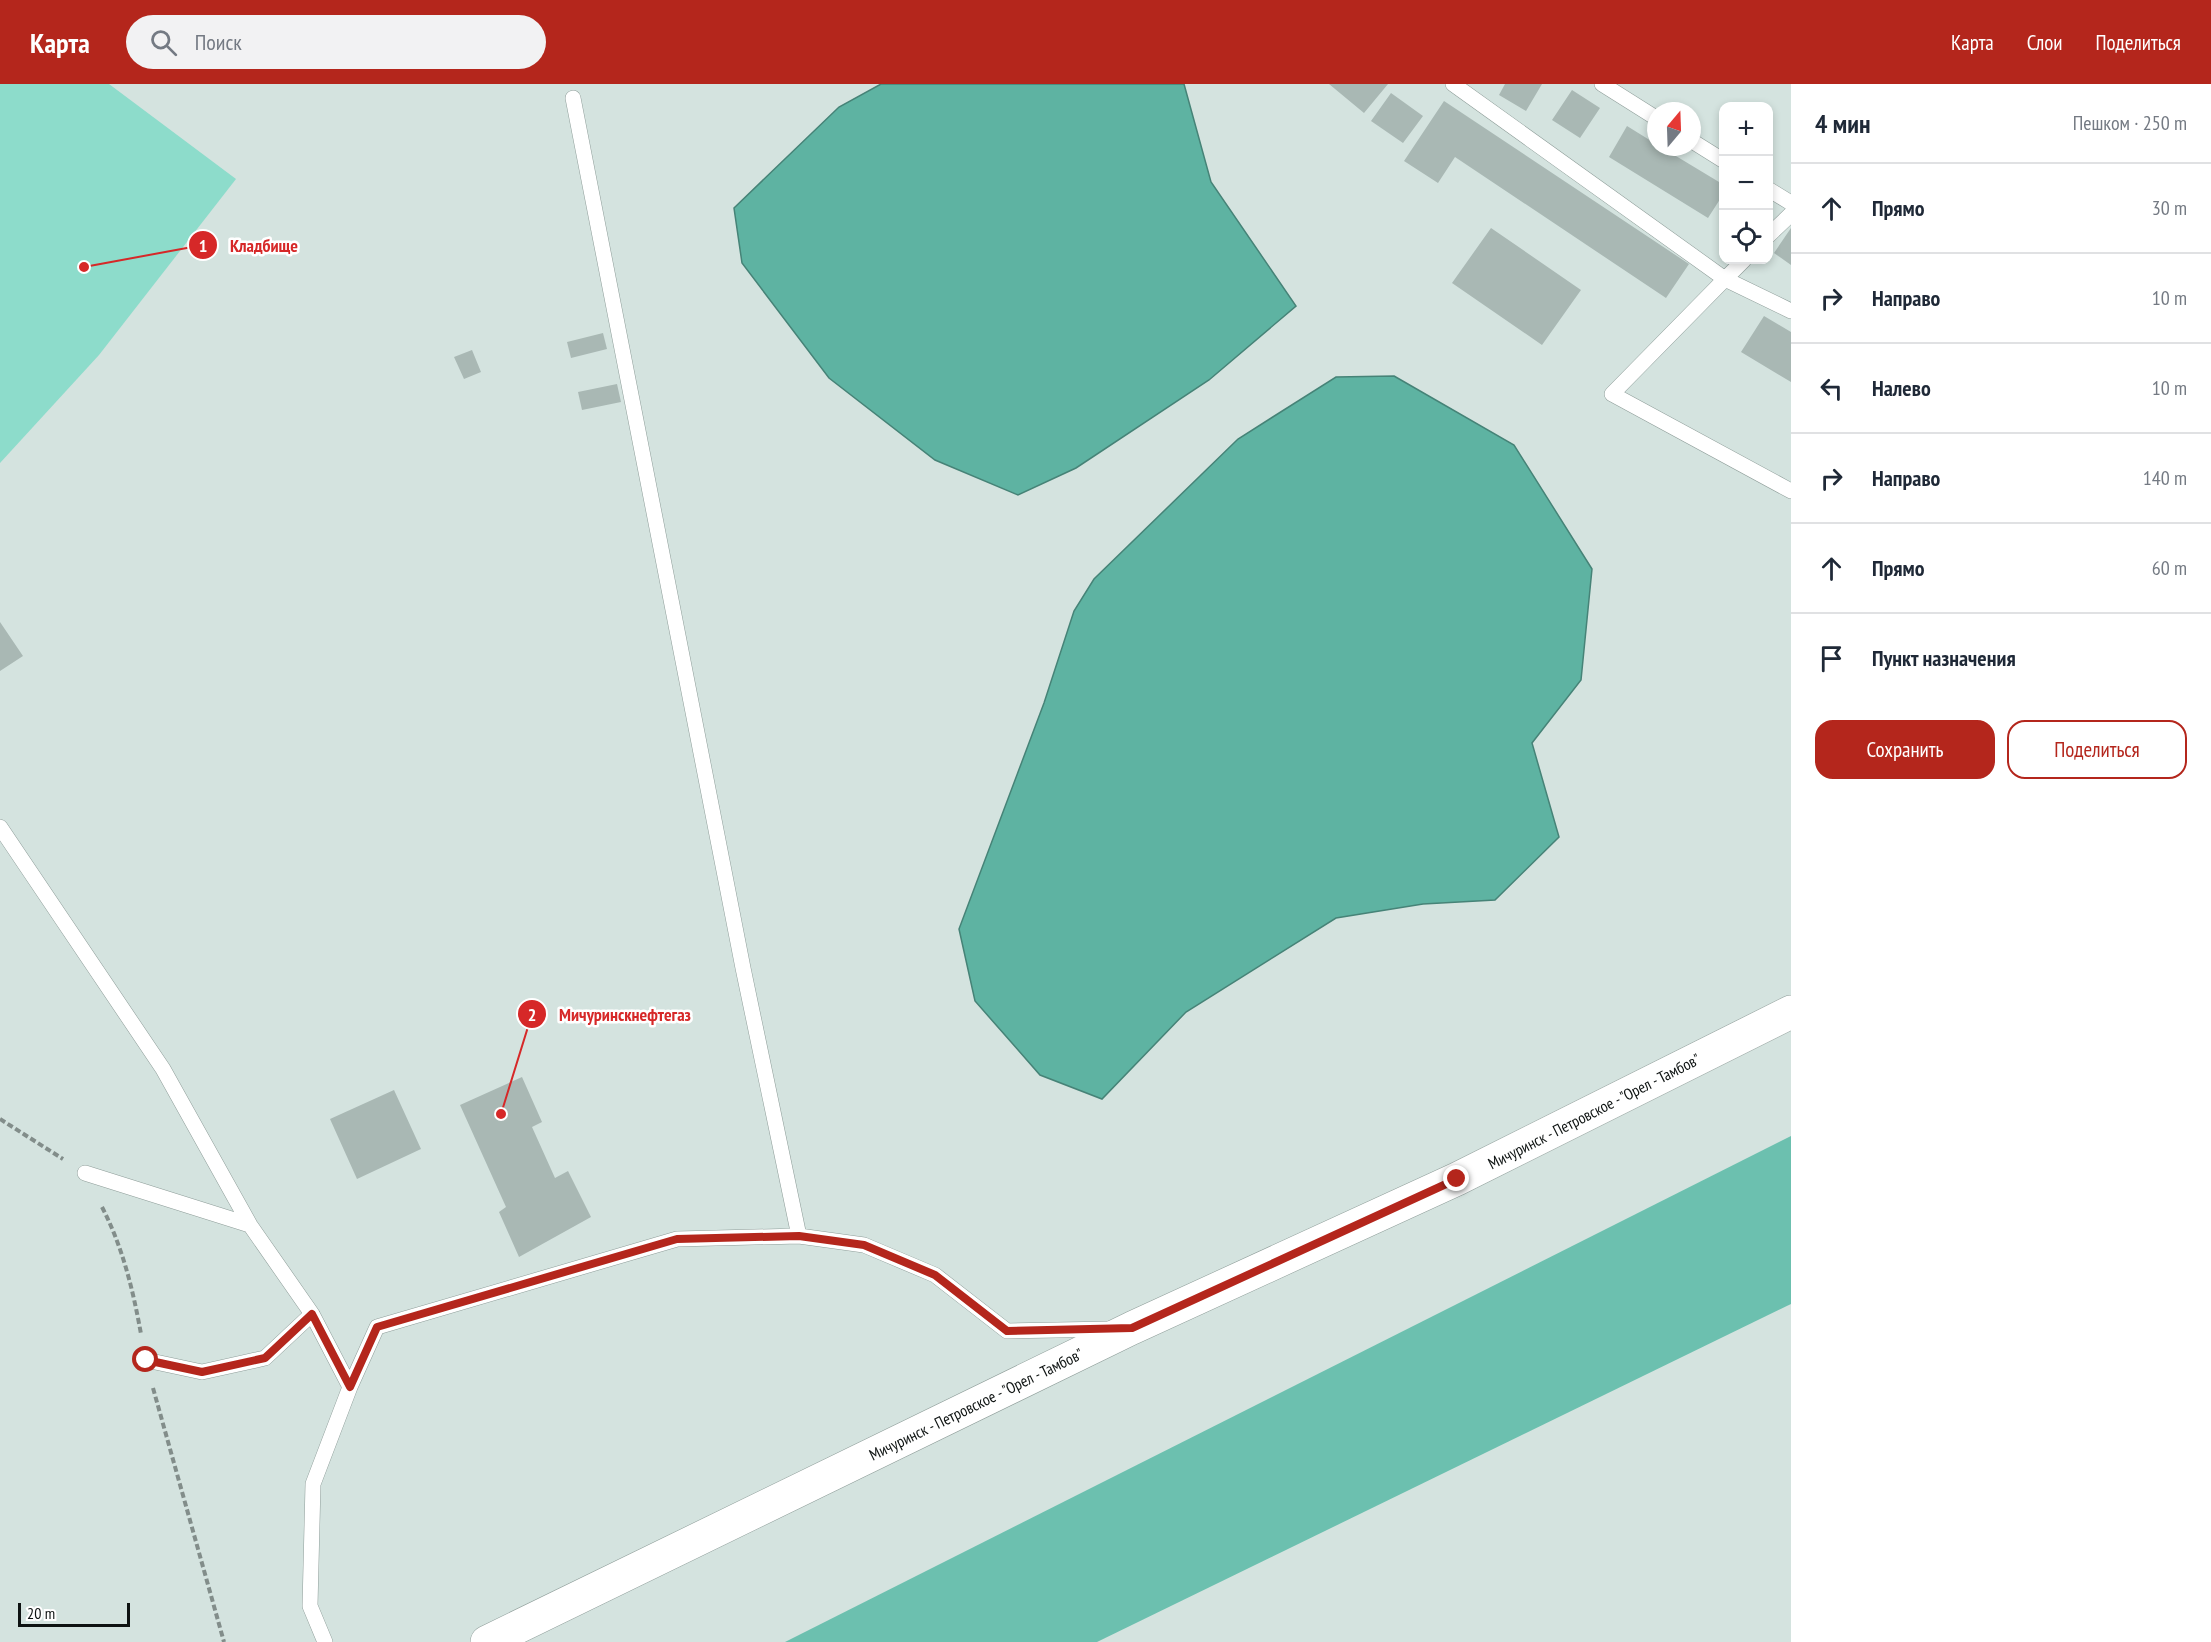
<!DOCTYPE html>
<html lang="ru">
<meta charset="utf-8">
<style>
:root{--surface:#fff;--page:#f2f2f3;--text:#1f2937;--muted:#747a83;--line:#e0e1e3;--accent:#b4261c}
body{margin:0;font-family:"PT Sans Narrow",sans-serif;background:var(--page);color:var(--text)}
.controls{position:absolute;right:18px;top:18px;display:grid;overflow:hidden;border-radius:12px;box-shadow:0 3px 9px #0003}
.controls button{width:54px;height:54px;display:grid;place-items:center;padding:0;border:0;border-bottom:2px solid var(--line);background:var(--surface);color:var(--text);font:30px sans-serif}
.compass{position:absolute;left:1647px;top:18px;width:54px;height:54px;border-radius:50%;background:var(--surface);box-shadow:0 3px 9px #0003;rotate:19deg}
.scale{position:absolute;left:18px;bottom:15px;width:112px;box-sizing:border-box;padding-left:6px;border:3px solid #0e1312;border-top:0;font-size:16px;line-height:21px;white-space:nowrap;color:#0e1312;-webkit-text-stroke:4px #fff;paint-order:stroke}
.stop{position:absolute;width:18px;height:18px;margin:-14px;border:4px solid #b4261c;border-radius:50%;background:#fff}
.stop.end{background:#b4261c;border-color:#fff;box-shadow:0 2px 6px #0008}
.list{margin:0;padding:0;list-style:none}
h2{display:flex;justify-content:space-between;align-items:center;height:78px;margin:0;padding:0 24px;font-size:26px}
h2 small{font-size:20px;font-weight:400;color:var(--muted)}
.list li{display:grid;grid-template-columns:39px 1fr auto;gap:18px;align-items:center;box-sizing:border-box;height:90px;padding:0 24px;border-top:2px solid var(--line)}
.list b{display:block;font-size:22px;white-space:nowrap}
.list em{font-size:20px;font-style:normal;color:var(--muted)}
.actions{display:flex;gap:12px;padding:18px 24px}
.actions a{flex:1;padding:14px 0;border:2px solid var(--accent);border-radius:18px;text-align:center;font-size:21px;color:var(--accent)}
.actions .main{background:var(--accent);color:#fff}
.icon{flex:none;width:33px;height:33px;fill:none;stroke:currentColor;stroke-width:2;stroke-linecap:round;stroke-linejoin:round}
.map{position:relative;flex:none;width:1791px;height:1558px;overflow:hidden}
header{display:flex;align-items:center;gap:36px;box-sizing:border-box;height:84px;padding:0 30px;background:var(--accent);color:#fff}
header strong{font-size:28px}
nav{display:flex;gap:33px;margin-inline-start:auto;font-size:21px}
.search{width:420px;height:54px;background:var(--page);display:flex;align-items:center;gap:15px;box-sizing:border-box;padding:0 21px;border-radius:33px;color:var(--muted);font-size:22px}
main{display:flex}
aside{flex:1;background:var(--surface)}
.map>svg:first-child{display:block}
.green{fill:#8ddccb}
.forest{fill:#6cc0af}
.water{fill:#5eb3a2;stroke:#468377;stroke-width:1.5}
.building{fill:#a9b8b4}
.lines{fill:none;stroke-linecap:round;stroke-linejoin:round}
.service-casing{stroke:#8e9d99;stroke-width:16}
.tertiary-casing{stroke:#8e9d99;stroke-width:34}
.path{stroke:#828d8a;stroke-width:4;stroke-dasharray:6 3;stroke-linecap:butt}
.service{stroke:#fff;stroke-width:15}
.tertiary{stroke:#fff;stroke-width:33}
.route{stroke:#b4261c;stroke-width:8}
.labels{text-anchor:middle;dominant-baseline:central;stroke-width:5;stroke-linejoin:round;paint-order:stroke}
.street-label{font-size:16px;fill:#0e1312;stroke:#fff}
.leader{fill:none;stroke:#d62828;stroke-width:2}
.callout-dot{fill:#d62828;stroke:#fff;stroke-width:2}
.mark-label{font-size:18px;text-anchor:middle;font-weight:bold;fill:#fff}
.callout-label{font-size:18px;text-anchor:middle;font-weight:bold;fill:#d62828;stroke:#fff;stroke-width:5;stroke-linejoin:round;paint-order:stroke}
</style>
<header>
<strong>Карта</strong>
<div class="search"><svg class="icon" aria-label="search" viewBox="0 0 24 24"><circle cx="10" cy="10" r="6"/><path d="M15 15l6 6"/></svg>Поиск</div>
<nav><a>Карта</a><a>Слои</a><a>Поделиться</a></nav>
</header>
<main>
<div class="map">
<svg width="1791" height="1558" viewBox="0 0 1791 1558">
<rect width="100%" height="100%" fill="#d4e3df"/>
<path class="green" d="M 0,0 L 109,0 L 236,95 L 99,271 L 0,379 Z"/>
<path class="forest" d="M 1791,1052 L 1791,1220 L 1097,1558 L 785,1558 Z"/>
<path class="water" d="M 881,0 L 1184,0 L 1211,98 L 1296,222 L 1209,296 L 1076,384 L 1018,411 L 935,376 L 829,294 L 742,179 L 734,124 L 839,23 Z
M 1394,292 L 1514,361 L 1592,485 L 1581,596 L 1532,659 L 1559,753 L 1495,816 L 1423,820 L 1336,834 L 1186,928 L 1102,1015 L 1040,991 L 975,917 L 959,845 L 1044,619 L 1074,527 L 1094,495 L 1238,355 L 1336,293 Z"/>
<path class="building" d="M 1329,0 L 1388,0 L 1364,29 Z
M 1505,0 L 1542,0 L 1526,27 L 1499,11 Z
M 1572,6 L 1600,24 L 1580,54 L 1552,36 Z
M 1391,9 L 1423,32 L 1403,59 L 1371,37 Z
M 1444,17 L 1689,180 L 1666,214 L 1455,73 L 1438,99 L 1404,77 Z
M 1627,42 L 1656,60 L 1656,63 L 1661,63 L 1724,101 L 1724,109 L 1708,134 L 1609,73 Z
M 1491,144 L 1581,206 L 1542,261 L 1452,199 Z
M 1791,144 L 1791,181 L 1774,169 Z
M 1764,232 L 1791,248 L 1791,298 L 1741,268 Z
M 603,249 L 607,265 L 571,274 L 567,258 Z
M 472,266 L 481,288 L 464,295 L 454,273 Z
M 617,300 L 621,318 L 582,326 L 578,308 Z
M 0,538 L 23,572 L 0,587 Z
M 522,993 L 542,1038 L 532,1043 L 555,1094 L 568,1087 L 591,1133 L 519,1173 L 499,1128 L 506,1123 L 460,1021 Z
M 394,1006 L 421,1065 L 357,1095 L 330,1035 Z"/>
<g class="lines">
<g class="service-casing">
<path id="service" d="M 1453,0 L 1725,195 L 1612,310 L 1791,407
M 1602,0 L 1656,34
M 573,14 L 743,884 L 799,1152
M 1692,57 L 1724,77
M 1768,105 L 1791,119
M 1768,152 L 1791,130
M 1744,176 L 1725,195 L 1791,227
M 0,743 L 163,985 L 250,1141 L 312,1230 L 350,1303
M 85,1089 L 250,1141
M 146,1276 L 202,1288 L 265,1274 L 312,1230
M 325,1558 L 310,1522 L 313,1400 L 350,1303 L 377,1243 L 677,1155 L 799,1152 L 864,1161 L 935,1191 L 1007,1247 L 1111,1245"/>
</g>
<g class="tertiary-casing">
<path id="tertiary" d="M 487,1558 L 1132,1244 L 1457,1095 L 1791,928"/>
</g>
<path class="path" d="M 0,1035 L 63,1075
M 102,1123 C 123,1164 133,1206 141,1250
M 153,1304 L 224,1558"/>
<use href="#service" class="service"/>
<use href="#tertiary" class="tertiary"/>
</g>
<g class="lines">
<path class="route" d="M 146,1276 L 202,1288 L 265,1274 L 312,1230 L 350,1303 L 377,1243 L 677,1155 L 799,1152 L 864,1161 L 935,1191 L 1007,1247 L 1132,1244 L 1457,1095"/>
</g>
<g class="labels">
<g class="street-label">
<text transform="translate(1594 1027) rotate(-27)">Мичуринск - Петровское - "Орел - Тамбов"</text>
<text transform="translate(976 1320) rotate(-26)">Мичуринск - Петровское - "Орел - Тамбов"</text>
</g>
</g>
<path class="leader" d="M84 183L203 161M501 1030L532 930"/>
<g class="callout-dot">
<circle cx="84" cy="183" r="6"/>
<circle cx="501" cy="1030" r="6"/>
<circle cx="203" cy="161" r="15"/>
<circle cx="532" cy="930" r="15"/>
</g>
<g class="mark-label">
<text x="203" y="168">1</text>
<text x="532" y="937">2</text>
</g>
<g class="callout-label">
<text x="264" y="168">Кладбище</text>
<text x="625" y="937">Мичуринскнефтегаз</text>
</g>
</svg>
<div class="controls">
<button>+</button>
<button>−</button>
<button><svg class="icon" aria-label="locate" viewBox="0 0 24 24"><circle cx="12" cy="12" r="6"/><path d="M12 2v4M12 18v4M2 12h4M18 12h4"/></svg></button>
</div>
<svg class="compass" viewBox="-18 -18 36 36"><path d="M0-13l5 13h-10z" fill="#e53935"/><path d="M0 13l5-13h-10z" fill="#747a83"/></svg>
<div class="scale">20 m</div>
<div class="stop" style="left:146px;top:1276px"></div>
<div class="stop end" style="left:1457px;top:1095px"></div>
</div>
<aside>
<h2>4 мин<small>Пешком · 250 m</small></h2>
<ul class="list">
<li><svg class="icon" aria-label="ahead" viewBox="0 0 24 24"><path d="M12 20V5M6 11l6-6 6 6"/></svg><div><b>Прямо</b></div><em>30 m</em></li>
<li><svg class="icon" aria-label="right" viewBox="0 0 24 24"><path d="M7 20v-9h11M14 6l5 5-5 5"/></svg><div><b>Направо</b></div><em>10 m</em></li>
<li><svg class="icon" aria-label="left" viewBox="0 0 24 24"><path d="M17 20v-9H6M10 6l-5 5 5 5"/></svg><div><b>Налево</b></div><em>10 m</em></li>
<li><svg class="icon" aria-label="right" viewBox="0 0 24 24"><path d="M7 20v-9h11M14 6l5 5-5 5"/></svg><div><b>Направо</b></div><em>140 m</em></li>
<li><svg class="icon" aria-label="ahead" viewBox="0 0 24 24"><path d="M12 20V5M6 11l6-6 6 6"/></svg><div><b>Прямо</b></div><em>60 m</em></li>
<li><svg class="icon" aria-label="arrive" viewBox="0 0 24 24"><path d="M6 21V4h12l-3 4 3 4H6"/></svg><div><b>Пункт назначения</b></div></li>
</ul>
<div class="actions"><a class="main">Сохранить</a><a>Поделиться</a></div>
</aside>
</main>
